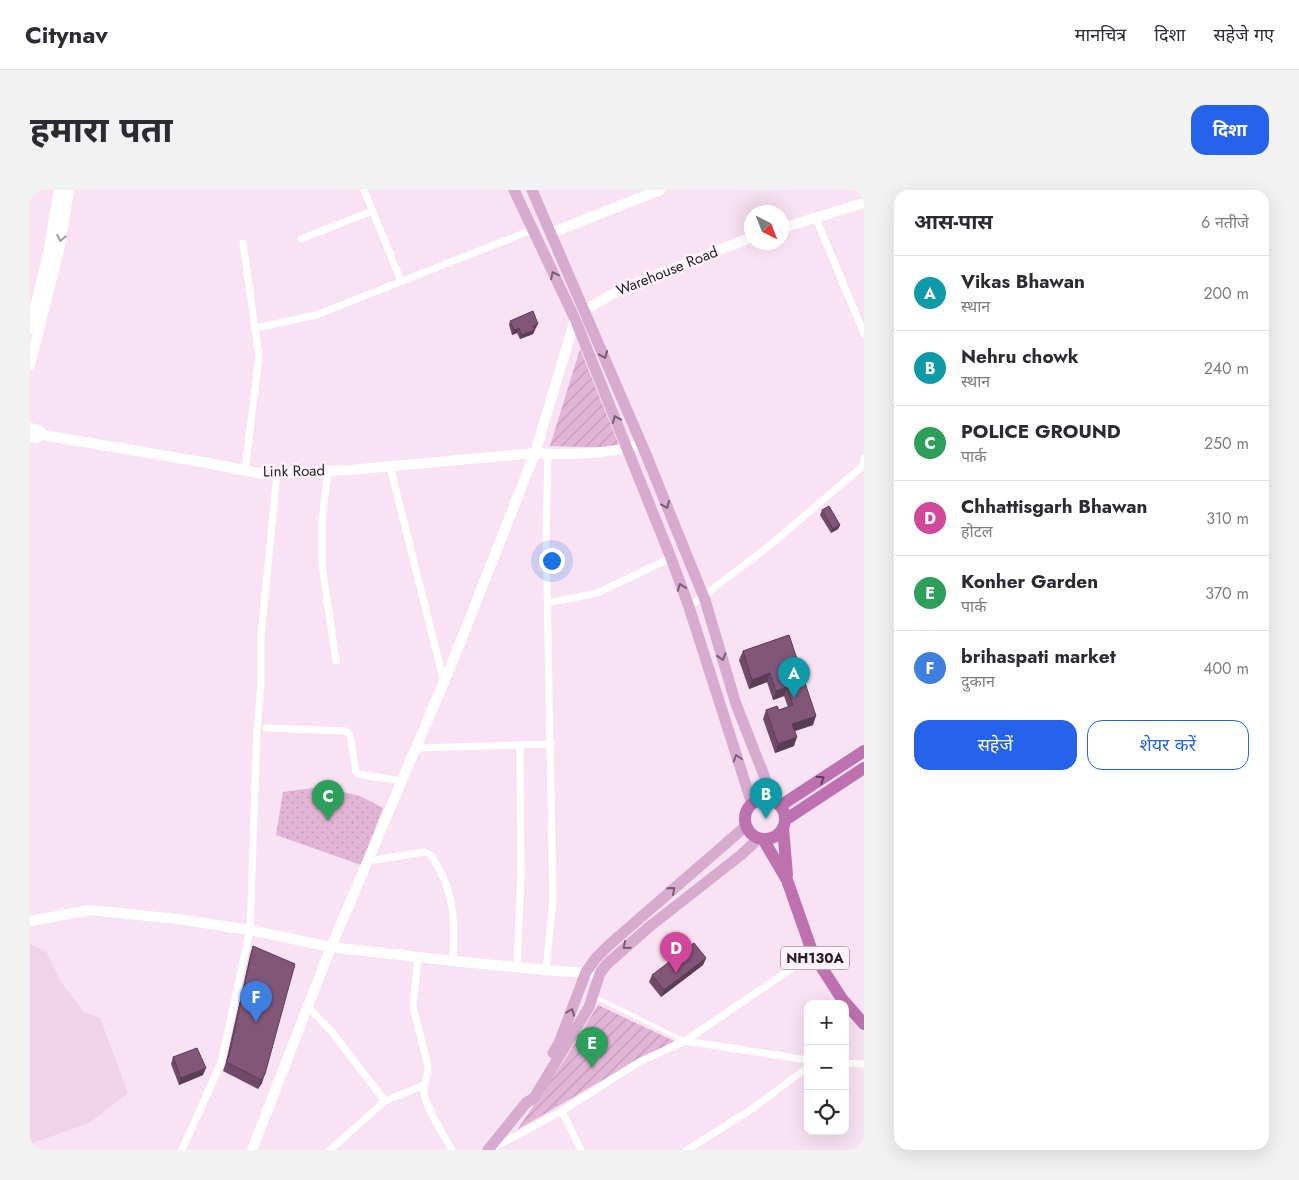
<!DOCTYPE html>
<html lang="hi">
<meta charset="utf-8">
<style>
:root{--surface:#fff;--page:#f2f2f3;--text:#2b2b33;--muted:#7c7c81;--line:#e1e1e2;--accent:#2563eb}
body{margin:0;font-family:Jost,"Noto Sans Devanagari",sans-serif;background:var(--page);color:var(--text)}
.controls{position:absolute;right:15px;bottom:15px;display:grid;overflow:hidden;border-radius:10px;box-shadow:0 5px 20px #0002}
.controls button{width:45px;height:45px;display:grid;place-items:center;padding:0;border:0;border-bottom:1px solid var(--line);background:var(--surface);color:var(--text);font:25px sans-serif}
.compass{position:absolute;left:714px;top:15px;width:45px;height:45px;border-radius:50%;background:var(--surface);box-shadow:0 5px 20px #0002;rotate:138deg}
.you{position:absolute;left:521px;top:370px;width:18px;height:18px;margin:-12px;border:4px solid #fff;border-radius:50%;background:#1a73e8;box-shadow:0 0 0 8px #1a73e833}
.badge{display:grid;place-items:center;width:32px;height:32px;border-radius:50%;background:var(--accent);color:#fff;font-size:16px;font-weight:700}
.pin{position:absolute;translate:-50% -41px;filter:drop-shadow(0 1px 2px #0008)}
.pin::after{content:'';position:absolute;top:26px;width:18px;height:15px;background:inherit;clip-path:polygon(0 0,100% 0,50% 100%)}
.list{margin:0;padding:0;list-style:none}
h2{display:flex;justify-content:space-between;align-items:center;height:65px;margin:0;padding:0 20px;font-size:21px}
h2 small{font-size:16px;font-weight:400;color:var(--muted)}
.list li{display:grid;grid-template-columns:32px 1fr auto;gap:15px;align-items:center;box-sizing:border-box;height:75px;padding:0 20px;border-top:1px solid var(--line)}
.list b{display:block;font-size:19px;white-space:nowrap}
.list p{margin:0;font-size:16px;white-space:nowrap;color:var(--muted)}
.list em{font-size:16px;font-style:normal;color:var(--muted)}
.actions{display:flex;gap:10px;padding:15px 20px}
.actions a{flex:1;padding:11px 0;border:1px solid var(--accent);border-radius:15px;text-align:center;font-size:18px;color:var(--accent)}
.actions .main{background:var(--accent);color:#fff}
.icon{flex:none;width:28px;height:28px;fill:none;stroke:currentColor;stroke-width:2;stroke-linecap:round;stroke-linejoin:round}
.map{position:relative;flex:none;width:834px;height:960px;overflow:hidden;border-radius:15px}
header{display:flex;align-items:center;gap:30px;box-sizing:border-box;height:70px;padding:0 25px;background:var(--surface);border-bottom:1px solid var(--line)}
header strong{font-size:24px}
nav{display:flex;gap:28px;margin-inline-start:auto;font-size:18px}
.intro{display:flex;align-items:center;justify-content:space-between;box-sizing:border-box;height:120px;padding:0 30px}
h1{margin:0;font-size:35px}
.button{padding:12px 22px;border-radius:15px;background:var(--accent);color:#fff;font-size:18px;font-weight:700}
main{display:flex;gap:30px;padding:0 30px}
aside{flex:1;background:var(--surface);border-radius:15px;box-shadow:0 5px 20px #0002}
.map>svg:first-child{display:block}
.built{fill:#f0d3e9}
.park{fill:url(#park-dots)}
.garden{fill:url(#garden-furrows)}
.lines{fill:none;stroke-linecap:round;stroke-linejoin:round}
.lane{stroke:#fff;stroke-width:4}
.street{stroke:#fff;stroke-width:7}
.secondary{stroke:#fff;stroke-width:10}
.primary{stroke:#d7aacf;stroke-width:11}
.highway{stroke:#bd72af;stroke-width:12}
.wall{fill:#704a68}
.shaded-wall{fill:#5b3c55}
.building{fill:#825679;stroke:#5b3c55}
.oneway{stroke:#9f9b9e}
.oneway2{stroke:#775e73}
.oneway3{stroke:#5d3d57}
.labels{text-anchor:middle;dominant-baseline:central;stroke-width:5;stroke-linejoin:round;paint-order:stroke}
.shield{fill:#fdf4fb;stroke:#696067;stroke-width:1}
.shield-label{font-size:14px;font-weight:bold;fill:#292027}
.street-label{font-size:15px;fill:#292027;stroke:#fdf4fb}
</style>
<header>
<strong>Citynav</strong>
<nav><a>मानचित्र</a><a>दिशा</a><a>सहेजे गए</a></nav>
</header>
<div class="intro"><h1>हमारा पता</h1><a class="button">दिशा</a></div>
<main>
<div class="map">
<svg width="834" height="960" viewBox="0 0 834 960">
<defs>
<pattern id="park-dots" width="8" height="8" patternUnits="userSpaceOnUse" patternTransform="scale(1.25)"><rect width="8" height="8" fill="#e2b5d7"/><path d="M2 2h.1M6 6h.1" fill="none" stroke="#c29bb9" stroke-width="1.8" stroke-linecap="round"/></pattern>
<pattern id="garden-furrows" width="10" height="10" patternUnits="userSpaceOnUse" patternTransform="scale(1.25)"><rect width="10" height="10" fill="#e2b5d7"/><path d="M-1 1l2-2M0 10L10 0M9 11l2-2" fill="none" stroke="#c29bb9"/></pattern>
</defs>
<rect width="100%" height="100%" fill="#f9e2f3"/>
<path class="built" d="M 0,754 L 16,761 L 30,791 L 54,822 L 70,828 L 98,903 L 59,933 L 0,954 Z"/>
<path class="park" d="M 282,598 L 304,600 L 330,606 L 353,618 L 331,675 L 246,645 L 253,602 Z"/>
<path class="garden" d="M 550,159 L 590,258 L 520,256 Z
M 568,815 L 644,851 L 583,884 L 487,940 L 534,871 Z"/>
<g class="lines">
<path class="lane" d="M 565,807 L 655,851"/>
<path class="street" d="M 334,0 L 371,91
M 786,28 L 834,144
M 271,49 L 342,21
M 213,53 L 229,166 L 215,280
M 226,138 L 286,125 L 502,40
M 360,276 L 414,492
M 298,281 L 292,330 L 292,375 L 306,471
M 518,413 L 567,403 L 641,368
M 659,417 L 739,356 L 833,276 L 834,268
M 236,538 L 316,541 L 320,545 L 326,582 L 328,584 L 372,591
M 386,558 L 521,554
M 338,671 L 394,662 C 401,663 403,669 407,675 C 425,705 425,738 423,771
M 388,768 L 383,816 L 398,876 C 399,885 393,893 394,903 C 396,918 414,946 422,960
M 487,777 L 491,685 L 490,556
M 516,780 L 523,710 L 516,343 L 518,264
M 278,817 L 301,841 L 355,911
M 655,851 L 783,764
M 815,873 L 834,874
M 532,921 L 551,960
M 463,958 L 532,921 L 609,872 L 655,851 L 778,870
M 152,960 L 191,873 L 220,740 L 227,540 L 231,493 L 231,447 L 247,283
M 300,960 L 355,911 L 394,895
M 657,960 L 722,919 L 778,877
M 830,960 L 834,955"/>
<path class="secondary" d="M 752,38 L 834,13
M 521,43 L 630,0
M 0,139 L 18,64 L 29,0
M 0,175 L 29,60 L 39,0
M 0,238 L 9,240 L 13,245
M 0,247 L 6,248 L 13,245 L 172,272 L 233,284 L 320,280 L 505,263 C 538,265 580,264 612,254
M 0,731 L 60,720 L 147,729 L 220,740 L 301,757 L 423,771 L 526,781 L 564,783
M 222,960 L 301,757 L 425,466 L 506,260 L 545,129 L 555,120 L 592,99 L 722,47"/>
<path class="primary" d="M 484,0 L 545,129 L 641,368 L 659,417 L 722,614
M 502,0 L 615,262 L 675,410 L 706,514 L 744,611
M 523,863 L 529,853 L 556,782 L 566,768 L 579,755 L 716,636
M 458,960 L 496,913 L 504,908 L 559,817 L 570,783 L 577,774 L 619,737 L 711,665 L 729,648"/>
<path class="highway" d="M715 629a20 20 0 1 1 40 0a20 20 0 1 1-40 0Z
M 750,616 L 834,561
M 755,630 L 834,578
M 753,638 L 757,685
M 733,649 L 757,690 L 783,764 L 812,809 L 834,834"/>
</g>
<path class="wall" d="M 480,131 L 506,138 L 505,139 L 503,144 L 490,149 L 487,143 L 482,145 L 479,135 Z
M 792,320 L 810,335 L 808,339 L 801,343 L 790,325 Z
M 759,445 L 783,535 L 765,541 L 764,556 L 745,563 L 733,529 L 736,520 L 749,520 L 758,517 L 754,506 L 743,510 L 737,492 L 719,499 L 709,470 L 713,461 Z
M 223,756 L 232,893 L 228,899 L 193,881 L 196,872 L 220,765 Z
M 676,768 L 673,775 L 631,807 L 619,792 L 622,785 Z
M 143,867 L 173,885 L 149,895 L 141,874 Z"/>
<path class="shaded-wall" d="M 508,134 L 506,138 L 502,140 L 503,136 Z
M 489,138 L 487,143 L 482,145 L 484,140 Z
M 505,140 L 503,144 L 490,149 L 491,145 Z
M 810,335 L 808,339 L 801,343 L 803,339 Z
M 740,483 L 737,492 L 719,499 L 722,490 Z
M 757,497 L 754,506 L 743,510 L 746,501 Z
M 786,526 L 783,535 L 759,543 L 762,534 Z
M 767,547 L 764,556 L 745,563 L 748,554 Z
M 676,768 L 673,775 L 631,807 L 634,800 Z
M 176,878 L 173,885 L 149,895 L 151,888 Z
M 235,884 L 232,893 L 228,899 L 231,890 Z"/>
<path class="building" d="M 503,121 L 508,134 L 503,136 L 505,140 L 491,145 L 489,138 L 484,140 L 480,131 Z
M 799,316 L 810,335 L 803,339 L 792,320 Z
M 759,445 L 786,526 L 762,534 L 767,547 L 748,554 L 736,520 L 747,516 L 749,520 L 763,515 L 757,497 L 746,501 L 740,483 L 722,490 L 713,461 Z
M 664,753 L 676,768 L 634,800 L 622,785 Z
M 223,756 L 265,774 L 235,884 L 231,890 L 196,872 L 199,865 Z
M 167,858 L 176,878 L 151,888 L 143,867 Z"/>
<defs><path id="oneway-chevron" d="M-2-3.5L2.5 0L-2 3.5" fill="none" stroke-width="1.6" stroke-linecap="round" stroke-linejoin="round" transform="scale(1.25)"/></defs>
<use class="oneway" href="#oneway-chevron" transform="translate(31 48) rotate(100)"/>
<g class="oneway2">
<use href="#oneway-chevron" transform="translate(524 85) rotate(-116)"/>
<use href="#oneway-chevron" transform="translate(574 165) rotate(67)"/>
<use href="#oneway-chevron" transform="translate(586 229) rotate(-112)"/>
<use href="#oneway-chevron" transform="translate(636 315) rotate(68)"/>
<use href="#oneway-chevron" transform="translate(651 397) rotate(-110)"/>
<use href="#oneway-chevron" transform="translate(692 467) rotate(73)"/>
<use href="#oneway-chevron" transform="translate(707 568) rotate(-108)"/>
<use href="#oneway-chevron" transform="translate(642 700) rotate(-41)"/>
<use href="#oneway-chevron" transform="translate(596 756) rotate(140)"/>
<use href="#oneway-chevron" transform="translate(541 822) rotate(-69)"/>
</g>
<use class="oneway3" href="#oneway-chevron" transform="translate(791 589) rotate(-33)"/>
<g class="labels">
<rect class="shield" x="751" y="756.5" width="68" height="23" rx="4"/>
<g class="shield-label">
<text x="785" y="768">NH130A</text>
</g>
<g class="street-label">
<text transform="translate(637 81) rotate(-22)">Warehouse Road</text>
<text transform="translate(264 281) rotate(-1)">Link Road</text>
</g>
</g>
</svg>
<div class="controls">
<button>+</button>
<button>−</button>
<button><svg class="icon" aria-label="locate" viewBox="0 0 24 24"><circle cx="12" cy="12" r="6"/><path d="M12 2v4M12 18v4M2 12h4M18 12h4"/></svg></button>
</div>
<svg class="compass" viewBox="-18 -18 36 36"><path d="M0-13l5 13h-10z" fill="#e53935"/><path d="M0 13l5-13h-10z" fill="#7c7c81"/></svg>
<div class="you"></div>
<div class="pin badge" style="left:764px;top:508px;background:#0f9aa8">A</div>
<div class="pin badge" style="left:736px;top:629px;background:#0f9aa8">B</div>
<div class="pin badge" style="left:298px;top:631px;background:#2e9e5b">C</div>
<div class="pin badge" style="left:646px;top:783px;background:#d1479c">D</div>
<div class="pin badge" style="left:562px;top:878px;background:#2e9e5b">E</div>
<div class="pin badge" style="left:226px;top:832px;background:#3f7fe0">F</div>
</div>
<aside>
<h2>आस-पास<small>6 नतीजे</small></h2>
<ul class="list">
<li><span class="badge" style="background:#0f9aa8">A</span><div><b>Vikas Bhawan</b><p>स्थान</p></div><em>200 m</em></li>
<li><span class="badge" style="background:#0f9aa8">B</span><div><b>Nehru chowk</b><p>स्थान</p></div><em>240 m</em></li>
<li><span class="badge" style="background:#2e9e5b">C</span><div><b>POLICE GROUND</b><p>पार्क</p></div><em>250 m</em></li>
<li><span class="badge" style="background:#d1479c">D</span><div><b>Chhattisgarh Bhawan</b><p>होटल</p></div><em>310 m</em></li>
<li><span class="badge" style="background:#2e9e5b">E</span><div><b>Konher Garden</b><p>पार्क</p></div><em>370 m</em></li>
<li><span class="badge" style="background:#3f7fe0">F</span><div><b>brihaspati market</b><p>दुकान</p></div><em>400 m</em></li>
</ul>
<div class="actions"><a class="main">सहेजें</a><a>शेयर करें</a></div>
</aside>
</main>
